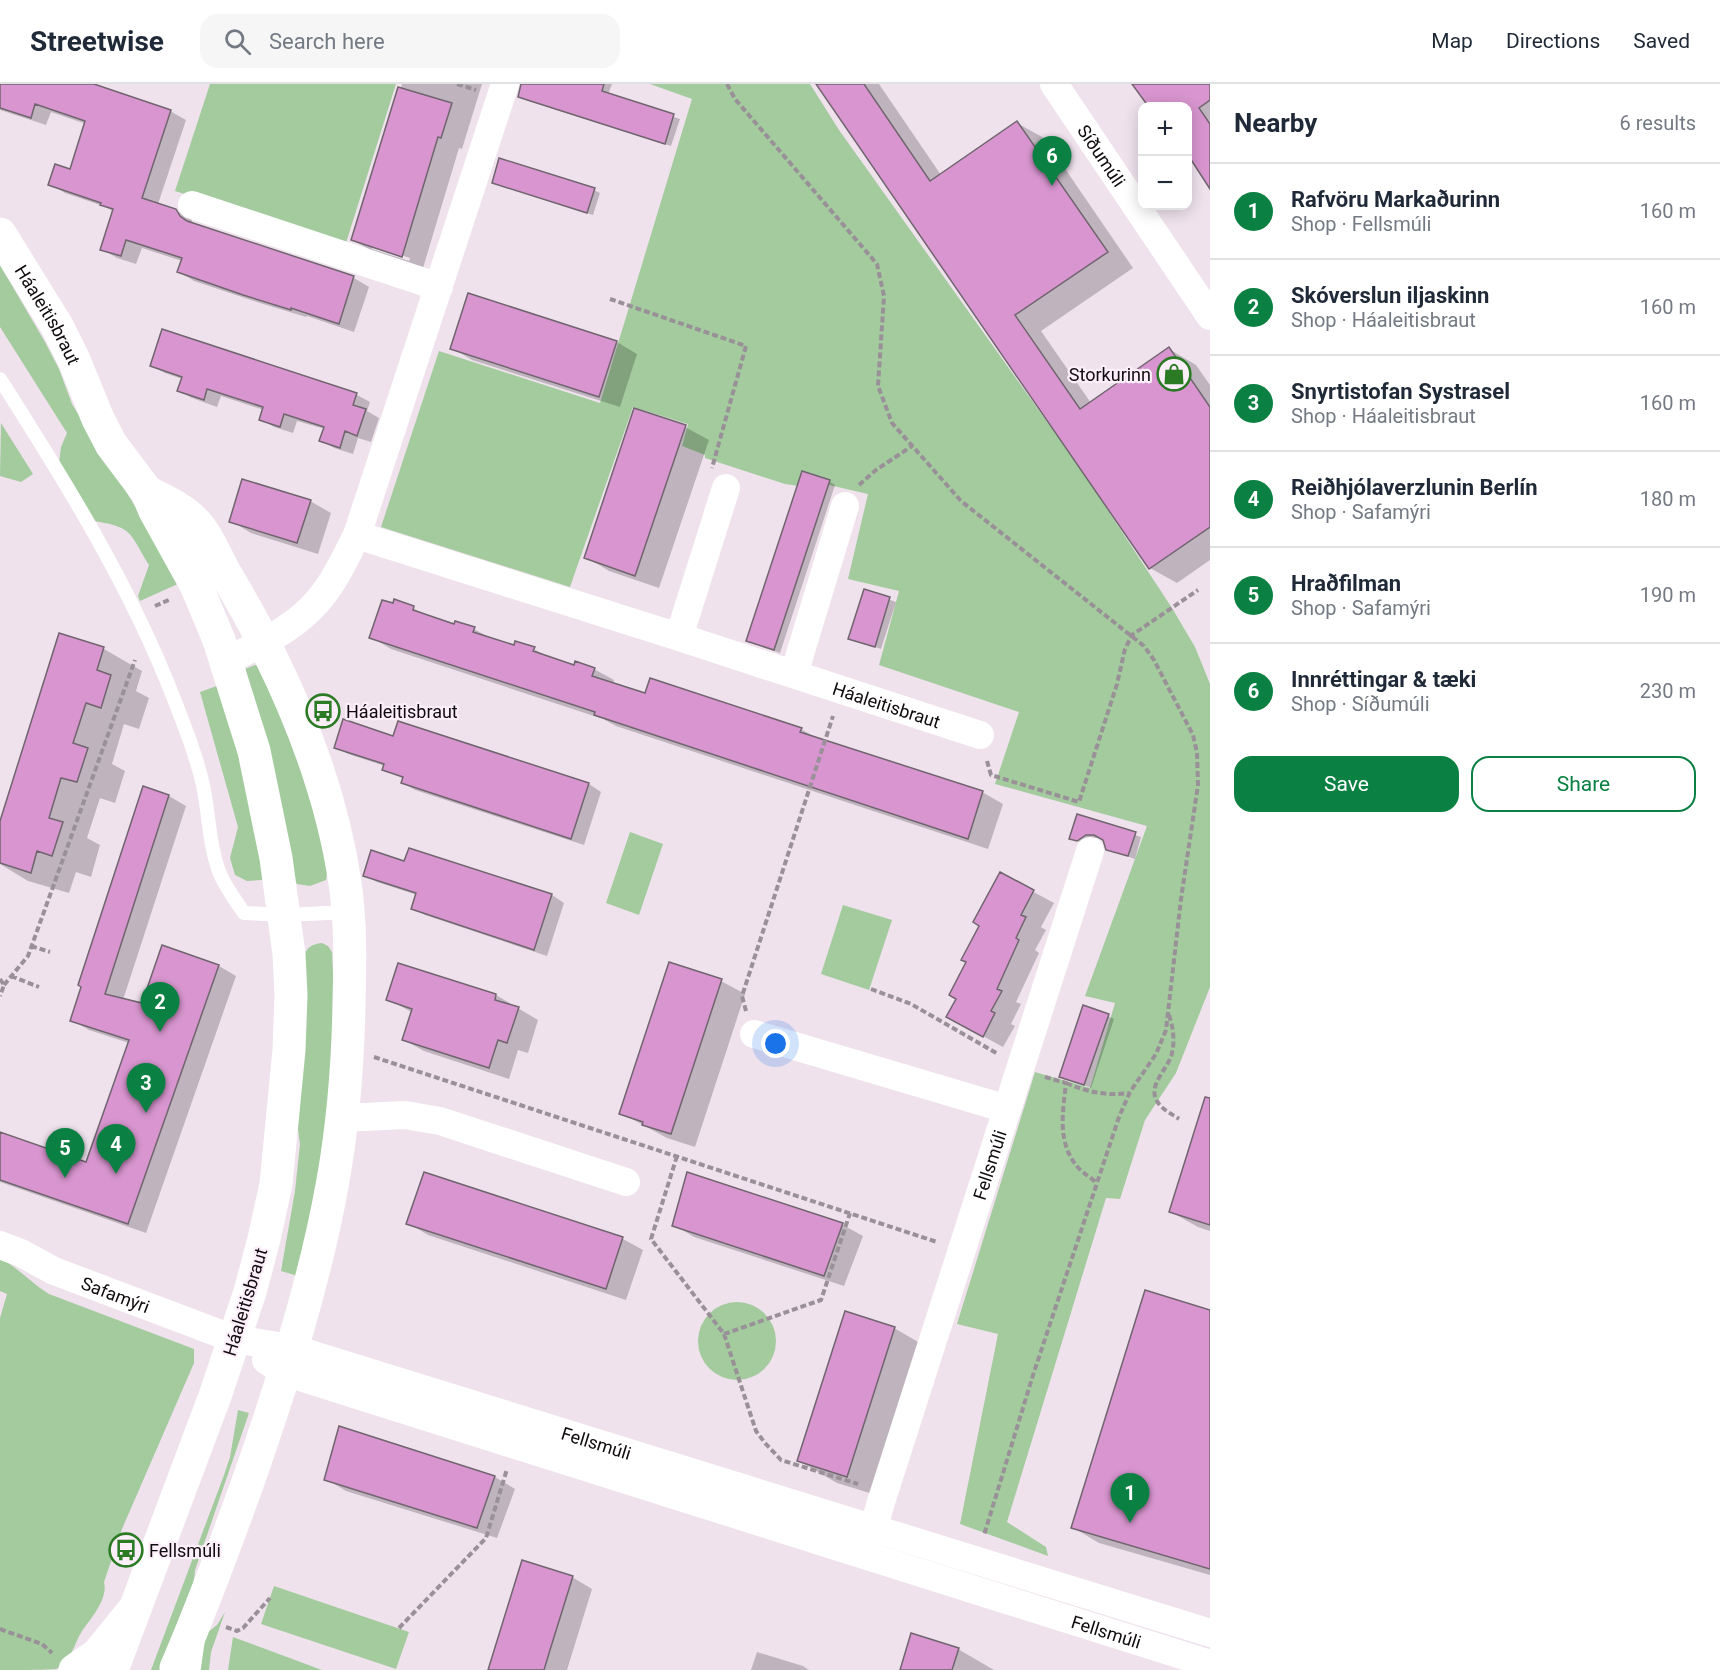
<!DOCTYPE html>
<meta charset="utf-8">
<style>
:root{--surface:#fff;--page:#f6f6f7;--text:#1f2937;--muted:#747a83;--line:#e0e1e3;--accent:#0b8043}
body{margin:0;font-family:Roboto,sans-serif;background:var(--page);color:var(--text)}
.controls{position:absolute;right:18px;top:18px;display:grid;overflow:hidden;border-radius:12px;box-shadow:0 3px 15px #0003}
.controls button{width:54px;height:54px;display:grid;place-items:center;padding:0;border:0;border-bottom:2px solid var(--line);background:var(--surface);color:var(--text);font:30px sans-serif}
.you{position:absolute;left:776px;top:960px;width:21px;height:21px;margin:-15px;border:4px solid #fff;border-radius:50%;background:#1a73e8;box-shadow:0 0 0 9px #1a73e833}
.badge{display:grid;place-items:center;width:39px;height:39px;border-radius:50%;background:var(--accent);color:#fff;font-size:20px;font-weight:700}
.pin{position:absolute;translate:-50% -50px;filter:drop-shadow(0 2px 3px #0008)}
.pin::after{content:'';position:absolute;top:32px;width:21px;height:18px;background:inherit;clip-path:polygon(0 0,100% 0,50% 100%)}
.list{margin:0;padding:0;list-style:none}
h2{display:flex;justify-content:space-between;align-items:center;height:78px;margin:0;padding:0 24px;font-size:26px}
h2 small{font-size:20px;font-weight:400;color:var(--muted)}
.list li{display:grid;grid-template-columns:39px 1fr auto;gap:18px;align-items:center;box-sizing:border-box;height:96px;padding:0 24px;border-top:2px solid var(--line)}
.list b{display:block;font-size:22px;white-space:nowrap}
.list p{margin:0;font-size:20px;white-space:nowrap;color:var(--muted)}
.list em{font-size:20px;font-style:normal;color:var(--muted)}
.actions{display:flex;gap:12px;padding:18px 24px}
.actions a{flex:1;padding:14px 0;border:2px solid var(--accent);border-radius:18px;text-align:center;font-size:21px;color:var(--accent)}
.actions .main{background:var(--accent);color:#fff}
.icon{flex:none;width:33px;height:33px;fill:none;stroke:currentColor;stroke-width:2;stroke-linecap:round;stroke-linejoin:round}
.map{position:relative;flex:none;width:1210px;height:1586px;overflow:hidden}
header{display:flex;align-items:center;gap:36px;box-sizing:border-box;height:84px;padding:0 30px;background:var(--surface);border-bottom:2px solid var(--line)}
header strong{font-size:28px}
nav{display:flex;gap:33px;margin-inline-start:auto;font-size:21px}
.search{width:420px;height:54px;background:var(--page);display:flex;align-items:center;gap:15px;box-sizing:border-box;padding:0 21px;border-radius:18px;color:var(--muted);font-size:22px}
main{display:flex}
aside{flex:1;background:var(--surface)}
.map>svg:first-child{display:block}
.green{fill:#a3cb9e}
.shadow{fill:#0003;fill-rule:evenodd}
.building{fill:#d895cf;stroke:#70656e;stroke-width:1.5}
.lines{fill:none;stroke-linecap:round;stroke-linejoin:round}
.path{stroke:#999098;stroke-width:4;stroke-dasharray:6 3;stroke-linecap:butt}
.service{stroke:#fff;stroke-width:14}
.minor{stroke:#fff;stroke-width:28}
.tertiary{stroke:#fff;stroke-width:33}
.trunk{stroke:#fff;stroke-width:33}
.labels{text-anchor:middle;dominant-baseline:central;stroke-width:4.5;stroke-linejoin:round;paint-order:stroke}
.street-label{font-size:18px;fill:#0f0b0e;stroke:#fdeffa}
.poi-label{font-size:18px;fill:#0f0b0e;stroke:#fdeffa;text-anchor:start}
</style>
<header>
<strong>Streetwise</strong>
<div class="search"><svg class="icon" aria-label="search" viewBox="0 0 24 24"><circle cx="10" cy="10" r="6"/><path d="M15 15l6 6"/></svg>Search here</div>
<nav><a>Map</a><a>Directions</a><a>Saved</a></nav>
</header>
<main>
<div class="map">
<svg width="1210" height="1586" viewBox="0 0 1210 1586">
<rect width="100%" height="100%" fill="#efe2ed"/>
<path class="green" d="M 210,0 L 396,0 L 345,162 L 175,107 Z
M 650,0 L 810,0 L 839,46 L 1080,384 L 1172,524 L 1195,563 L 1210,600 L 1210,903 L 1176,989 L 1145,1036 L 1120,1115 L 1106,1114 L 1007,1438 L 1046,1463 L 1048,1472 L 960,1440 L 998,1250 L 957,1240 L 1035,988 L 1090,1004 L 1115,919 L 1085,912 L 1147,742 L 995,700 L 1019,628 L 879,581 L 899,507 L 848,495 L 868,410 L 803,395 L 799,402 L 785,400 L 705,374 L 705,371 L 682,362 L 688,340 L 633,323 L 570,503 L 381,443 L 439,267 L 600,319 L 692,15 Z
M 0,181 L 45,258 L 59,285 L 72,320 L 154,453 L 180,499 L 140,517 L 138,512 L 149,481 C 129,448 133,443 93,437 L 59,379 L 61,363 L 67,349 L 0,243 Z
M 1,339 L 33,390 L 21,398 L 0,392 Z
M 255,581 L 266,584 L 271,590 L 329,777 L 326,796 L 310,802 L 297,800 L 289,787 L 245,585 Z
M 225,599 L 269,787 L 262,796 L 247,797 L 235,791 L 230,774 L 238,743 L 200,608 Z
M 630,748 L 663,760 L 639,831 L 606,819 Z
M 843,821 L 892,836 L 869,906 L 821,890 Z
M 322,859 L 328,862 L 332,868 L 333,890 L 333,958 L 329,1035 L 298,1192 L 281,1187 L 295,1107 L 300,1060 L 296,1031 L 303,875 C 306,864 311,860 322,859 Z
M 0,1174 C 17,1183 31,1199 49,1210 L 194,1265 L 194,1279 L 122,1445 L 104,1498 C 108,1514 93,1532 85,1543 C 74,1556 73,1578 56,1585 C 46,1586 12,1586 0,1586 L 0,1234 L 7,1210 L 0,1207 Z
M698 1257a39 39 0 1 1 78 0a39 39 0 1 1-78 0Z
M 238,1326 L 249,1329 L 195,1486 L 191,1532 L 171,1586 L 151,1586 L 224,1391 L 230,1373 Z
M 274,1502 L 409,1548 L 396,1585 L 261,1540 Z
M 225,1528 L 211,1568 L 209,1586 L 195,1586 L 208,1548 L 217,1541 Z
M 233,1553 L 322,1586 L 228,1586 Z"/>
<path class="shadow" d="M 0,0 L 86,0 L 170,27 L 186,36 L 158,120 L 175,126 L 191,135 L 194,141 L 354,194 L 369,203 L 354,248 L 307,232 L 306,233 L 260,219 L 194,197 L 179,188 L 182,177 L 142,164 L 136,180 L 117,174 L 102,165 L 114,128 L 106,123 L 65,109 L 50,100 L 71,86 L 86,40 L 51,28 L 46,41 L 0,26 Z
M 402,0 L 482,0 L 462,65 L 459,64 L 423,184 L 373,167 L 352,156 ZM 372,162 L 410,174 L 409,177 L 372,165 Z
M 526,0 L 612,0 L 608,11 L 680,35 L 671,62 L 528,17 L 521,13 Z
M 818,0 L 879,0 L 941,91 L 1017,39 L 1044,54 L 1133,184 L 1041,247 L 1091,319 L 1169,265 L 1196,281 L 1210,301 L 1210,476 L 1177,499 L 1150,484 Z
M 1134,0 L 1210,0 L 1210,102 L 1192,74 L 1188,72 L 1188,22 L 1150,22 Z
M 493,98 L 594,106 L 600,109 L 593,131 Z
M 469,211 L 617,258 L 637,270 L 620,323 L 472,276 L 452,264 Z
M 163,247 L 357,311 L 370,318 L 367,327 L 379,334 L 371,358 L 358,354 L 353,370 L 334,364 L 321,356 L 325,345 L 297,337 L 293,349 L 274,343 L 261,335 L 264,326 L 221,312 L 217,323 L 192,314 L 179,307 L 182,295 L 165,289 L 152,282 Z
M 685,343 L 709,356 L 659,504 L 609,487 L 586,473 Z
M 829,397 L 835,401 L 780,569 L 754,560 L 748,557 Z
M 310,417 L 331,429 L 318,470 L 251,449 L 231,437 Z
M 865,507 L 896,518 L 881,565 L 850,554 Z
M 413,524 L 431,534 L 455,542 L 474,545 L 494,556 L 515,563 L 534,565 L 552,575 L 575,583 L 594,585 L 614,596 L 613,600 L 646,611 L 801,645 L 818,655 L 982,708 L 1003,720 L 988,765 L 616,642 L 603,635 L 391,565 L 371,553 Z
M 60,551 L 104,565 L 142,587 L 136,607 L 149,614 L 139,645 L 124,640 L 112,680 L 125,687 L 115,719 L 100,714 L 87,754 L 100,761 L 91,793 L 76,788 L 69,809 L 28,797 L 0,780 L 0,742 Z
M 394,653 L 589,700 L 601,708 L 584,761 L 415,706 L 403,699 L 404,695 L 384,685 L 385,682 L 348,670 L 336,663 Z
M 144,704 L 169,712 L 186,722 L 123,916 L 143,921 L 163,863 L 219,882 L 236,892 L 146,1149 L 0,1098 L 0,1049 L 87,1080 L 129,959 L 89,946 L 72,936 Z
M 1078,732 L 1141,753 L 1135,775 L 1107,765 L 1101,754 L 1093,754 L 1084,760 L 1071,754 Z
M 410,766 L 552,811 L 564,819 L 547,872 L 425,831 L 413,824 L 417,811 L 377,798 L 365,791 L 405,778 Z
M 1000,790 L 1054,819 L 1041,843 L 1046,846 L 1035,866 L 1039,869 L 1016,918 L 1021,920 L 1011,940 L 1015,942 L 1003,963 L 968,944 L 957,915 L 981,841 Z
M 399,881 L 496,911 L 538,936 L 528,969 L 518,966 L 509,995 L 424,967 L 404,956 L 413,929 L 388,915 Z
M 721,897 L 745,910 L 695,1063 L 667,1054 L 621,1029 Z
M 1108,932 L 1114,935 L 1091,1004 L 1061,992 Z
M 1196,1049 L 1210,1053 L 1210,1147 L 1198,1143 L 1171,1128 Z
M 425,1090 L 623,1155 L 643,1166 L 626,1216 L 428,1151 L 408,1139 Z
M 688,1090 L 843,1141 L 863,1152 L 844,1202 L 694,1153 L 674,1141 Z
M 1146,1208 L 1210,1227 L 1210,1491 L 1099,1459 L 1072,1443 Z
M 894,1244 L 932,1266 L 886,1414 L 837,1399 L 799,1377 Z
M 340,1344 L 495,1393 L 515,1405 L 497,1454 L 346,1407 L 326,1395 Z
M 572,1493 L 592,1505 L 567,1586 L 490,1586 Z
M 958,1565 L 994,1586 L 901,1586 Z
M 757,1568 L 803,1582 L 809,1586 L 751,1586 Z"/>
<path class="building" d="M 0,0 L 94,0 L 171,26 L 142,114 L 176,125 L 180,132 L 187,137 L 354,192 L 339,240 L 291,224 L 291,226 L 243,211 L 177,188 L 182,174 L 126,156 L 121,172 L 100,166 L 113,125 L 100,121 L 101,119 L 48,101 L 55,80 L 70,85 L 85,37 L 35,20 L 31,34 L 0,24 Z
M 521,0 L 604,0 L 602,7 L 674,30 L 665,60 L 518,13 Z
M 816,0 L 864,0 L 930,97 L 1017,37 L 1108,168 L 1015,231 L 1080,325 L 1169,263 L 1210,323 L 1210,443 L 1149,485 Z
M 1132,0 L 1210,0 L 1210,16 L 1199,24 L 1210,40 L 1210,105 L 1188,71 L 1188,22 L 1148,22 Z
M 398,3 L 452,19 L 441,54 L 438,53 L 402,173 L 351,156 Z
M 499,74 L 595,104 L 587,129 L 492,99 Z
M 468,209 L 617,257 L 599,313 L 450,265 Z
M 162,245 L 357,309 L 353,321 L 366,325 L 357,352 L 345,347 L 340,364 L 319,357 L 324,343 L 284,330 L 280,343 L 259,336 L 263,323 L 207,305 L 204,316 L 177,307 L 182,293 L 150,282 Z
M 634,324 L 686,341 L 635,492 L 584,474 Z
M 802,387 L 830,396 L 774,566 L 746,557 Z
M 242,395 L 311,416 L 297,459 L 229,438 Z
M 864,505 L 890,513 L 875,563 L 848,555 Z
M 394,515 L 414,522 L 413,526 L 454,540 L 455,537 L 475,543 L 473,548 L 514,561 L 515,557 L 535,563 L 533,567 L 574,581 L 575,577 L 595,584 L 592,592 L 645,609 L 650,594 L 802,644 L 800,648 L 983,707 L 968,755 L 594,631 L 595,628 L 369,554 L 382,516 L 393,519 Z
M 59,549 L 104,563 L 97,586 L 111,591 L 101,624 L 86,619 L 73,659 L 88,664 L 77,698 L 61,694 L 49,734 L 63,738 L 52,772 L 37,767 L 31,789 L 0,779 L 0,737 Z
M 343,635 L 393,652 L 398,637 L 589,699 L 571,755 L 401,699 L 403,693 L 382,686 L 384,680 L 334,664 Z
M 143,702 L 169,711 L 105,910 L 142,919 L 162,861 L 219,881 L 128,1140 L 0,1096 L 0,1048 L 86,1078 L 129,956 L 70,937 L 81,903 L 78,901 Z
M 1077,730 L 1136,748 L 1128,772 L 1106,766 L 1103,756 L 1094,751 L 1086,751 L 1077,757 L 1069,755 Z
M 409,764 L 552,810 L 534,866 L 411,825 L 416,809 L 363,792 L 371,766 L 404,777 Z
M 1000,788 L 1034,806 L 1021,831 L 1026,833 L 1016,854 L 1019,856 L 997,905 L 1002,907 L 991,927 L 995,929 L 983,953 L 946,933 L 956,915 L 949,911 L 966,878 L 961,876 L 979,842 L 973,838 Z
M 669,878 L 722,895 L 671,1050 L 642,1041 L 643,1038 L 619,1030 Z
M 398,879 L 496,910 L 495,916 L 519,923 L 507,959 L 498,956 L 489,984 L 402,956 L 412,925 L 386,916 Z
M 1083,921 L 1109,930 L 1084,1001 L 1059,993 Z
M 1205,1013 L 1210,1014 L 1210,1141 L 1169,1128 Z
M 424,1088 L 623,1153 L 606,1205 L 406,1140 Z
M 687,1088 L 843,1139 L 824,1192 L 672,1142 Z
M 1145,1206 L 1210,1226 L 1210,1485 L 1071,1444 Z
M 845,1227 L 895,1243 L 847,1393 L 797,1377 Z
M 339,1342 L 495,1392 L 477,1444 L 324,1396 Z
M 522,1476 L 573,1492 L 550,1566 L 544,1586 L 488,1586 Z
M 911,1549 L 959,1564 L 952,1586 L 900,1586 Z"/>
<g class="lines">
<path class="path" d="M 457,0 L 476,6
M 727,0 L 735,15 L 877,180 L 884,212 L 878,302 L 892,339 L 961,417 L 1144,562 L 1154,576 L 1193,651 L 1197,669 L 1198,701 L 1181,815 L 1166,946 L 1156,970 L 1130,1008 L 1119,1033 L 1034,1288 L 984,1451
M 610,215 L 746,262 L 712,384
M 859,401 L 876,386 L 912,362
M 155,522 L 171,515
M 987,677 L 991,691 L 1079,718 L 1117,600 L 1125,565 L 1132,551 L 1198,506
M 31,862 L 50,868
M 11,892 L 39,903
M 0,895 L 4,901 L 0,912
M 4,901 L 28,872 L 135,576
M 871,905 L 911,920 L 998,970
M 746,927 L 742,912 L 833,632
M 1169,931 C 1173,943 1175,956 1172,969 C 1169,984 1147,1001 1157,1017 C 1161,1025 1172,1030 1179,1035
M 374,973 L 937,1158
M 1045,993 L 1066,999 C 1063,1027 1057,1057 1076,1081 C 1081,1088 1090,1093 1097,1099
M 1066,999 C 1088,1008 1105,1012 1129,1009
M 677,1072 L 651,1155 L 724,1250 L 756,1347 L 765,1359 L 781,1376 L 858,1400
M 724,1250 L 821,1216 L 850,1129
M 226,1543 L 237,1547 L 243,1544 L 270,1514
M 399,1544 L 486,1454 L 507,1385
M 0,1545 L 42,1560 L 52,1569"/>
<path class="service" d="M 0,295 C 65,397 130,501 174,615 C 185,643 196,671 203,701 C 209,730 209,762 220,790 C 226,804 236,817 244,829 L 285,831 L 349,828"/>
<g class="minor">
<path id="s1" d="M 1054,0 L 1210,232"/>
<path d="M 192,121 L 439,203"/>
<path id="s2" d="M 357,451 L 679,553 L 980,651"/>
<path d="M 679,553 L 726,404"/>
<path d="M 226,577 C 262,559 301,542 325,508 C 338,491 347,470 357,451 L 505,0"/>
<path d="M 794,590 L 845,422"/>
<path d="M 754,950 L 1007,1025"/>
<path d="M 342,1034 L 405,1031 L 440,1037 L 626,1098"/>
<path id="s3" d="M 0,1161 L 21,1169 L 54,1187 L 234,1255 L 291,1264 L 1210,1549"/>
<path id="s4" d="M 266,1276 L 284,1288 L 1210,1580"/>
<path id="s5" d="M 868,1464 L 881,1418 L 1090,767"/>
</g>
<g class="tertiary">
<path id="s6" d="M 0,150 L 57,242 L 74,276 L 98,335 L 111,360 L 147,408 L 155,427 L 196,501 L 219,556 L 254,667 L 276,774 L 289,870 L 291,911 L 289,966 L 276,1100 L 264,1155 L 250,1208 L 215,1312 L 112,1586"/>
<path d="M 147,408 C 163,416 183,425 195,438 C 208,452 215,471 224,487 C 239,513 254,538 267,565 C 304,639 333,717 345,799 C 351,839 350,879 349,919 C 348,980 343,1042 332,1102 C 314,1201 282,1300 249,1395 C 226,1459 203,1522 176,1584"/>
</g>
<path class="trunk" d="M 75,1586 L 98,1570 L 132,1528
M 184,1586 L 188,1558"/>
</g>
<defs>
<g id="shop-ring" transform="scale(1.725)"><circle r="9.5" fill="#fdeffa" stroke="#2b7b25" stroke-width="1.5"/><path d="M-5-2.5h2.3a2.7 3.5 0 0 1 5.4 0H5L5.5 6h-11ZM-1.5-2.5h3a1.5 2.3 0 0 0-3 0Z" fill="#2b7b25"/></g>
<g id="bus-ring" transform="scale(1.725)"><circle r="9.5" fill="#fdeffa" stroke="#2b7b25" stroke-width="1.5"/><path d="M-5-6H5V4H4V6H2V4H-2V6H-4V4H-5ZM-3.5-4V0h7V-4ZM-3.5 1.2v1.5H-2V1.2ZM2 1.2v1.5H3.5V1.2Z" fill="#2b7b25"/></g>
</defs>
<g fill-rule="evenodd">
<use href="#shop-ring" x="1174" y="290"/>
<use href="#bus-ring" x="323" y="627"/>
<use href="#bus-ring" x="126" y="1466"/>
</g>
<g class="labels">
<g class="street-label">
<text stroke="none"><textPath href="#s1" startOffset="86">Síðumúli</textPath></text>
<text stroke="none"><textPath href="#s6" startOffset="94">Háaleitisbraut</textPath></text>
<text stroke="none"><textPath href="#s2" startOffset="556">Háaleitisbraut</textPath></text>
<text stroke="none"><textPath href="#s5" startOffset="402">Fellsmúli</textPath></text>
<text stroke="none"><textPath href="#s3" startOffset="126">Safamýri</textPath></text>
<text transform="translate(245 1218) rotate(-73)">Háaleitisbraut</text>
<text stroke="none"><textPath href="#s3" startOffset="630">Fellsmúli</textPath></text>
<text stroke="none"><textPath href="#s4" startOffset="884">Fellsmúli</textPath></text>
</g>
<g class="poi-label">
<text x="1151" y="290" text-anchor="end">Storkurinn</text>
<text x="346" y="627">Háaleitisbraut</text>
<text x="149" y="1466">Fellsmúli</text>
</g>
</g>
</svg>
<div class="controls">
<button>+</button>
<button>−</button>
</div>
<div class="you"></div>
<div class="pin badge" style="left:1130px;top:1439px">1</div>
<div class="pin badge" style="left:160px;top:948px">2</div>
<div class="pin badge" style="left:146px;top:1029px">3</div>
<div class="pin badge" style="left:116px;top:1090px">4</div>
<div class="pin badge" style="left:65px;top:1094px">5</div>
<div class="pin badge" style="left:1052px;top:102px">6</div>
</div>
<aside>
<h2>Nearby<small>6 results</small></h2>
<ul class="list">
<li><span class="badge">1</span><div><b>Rafvöru Markaðurinn</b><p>Shop · Fellsmúli</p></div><em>160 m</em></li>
<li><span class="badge">2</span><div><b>Skóverslun iljaskinn</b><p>Shop · Háaleitisbraut</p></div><em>160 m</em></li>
<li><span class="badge">3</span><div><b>Snyrtistofan Systrasel</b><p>Shop · Háaleitisbraut</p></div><em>160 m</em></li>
<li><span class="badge">4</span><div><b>Reiðhjólaverzlunin Berlín</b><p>Shop · Safamýri</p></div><em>180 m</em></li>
<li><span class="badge">5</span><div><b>Hraðfilman</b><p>Shop · Safamýri</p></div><em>190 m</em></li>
<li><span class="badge">6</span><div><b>Innréttingar &amp; tæki</b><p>Shop · Síðumúli</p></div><em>230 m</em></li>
</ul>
<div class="actions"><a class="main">Save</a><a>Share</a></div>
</aside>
</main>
